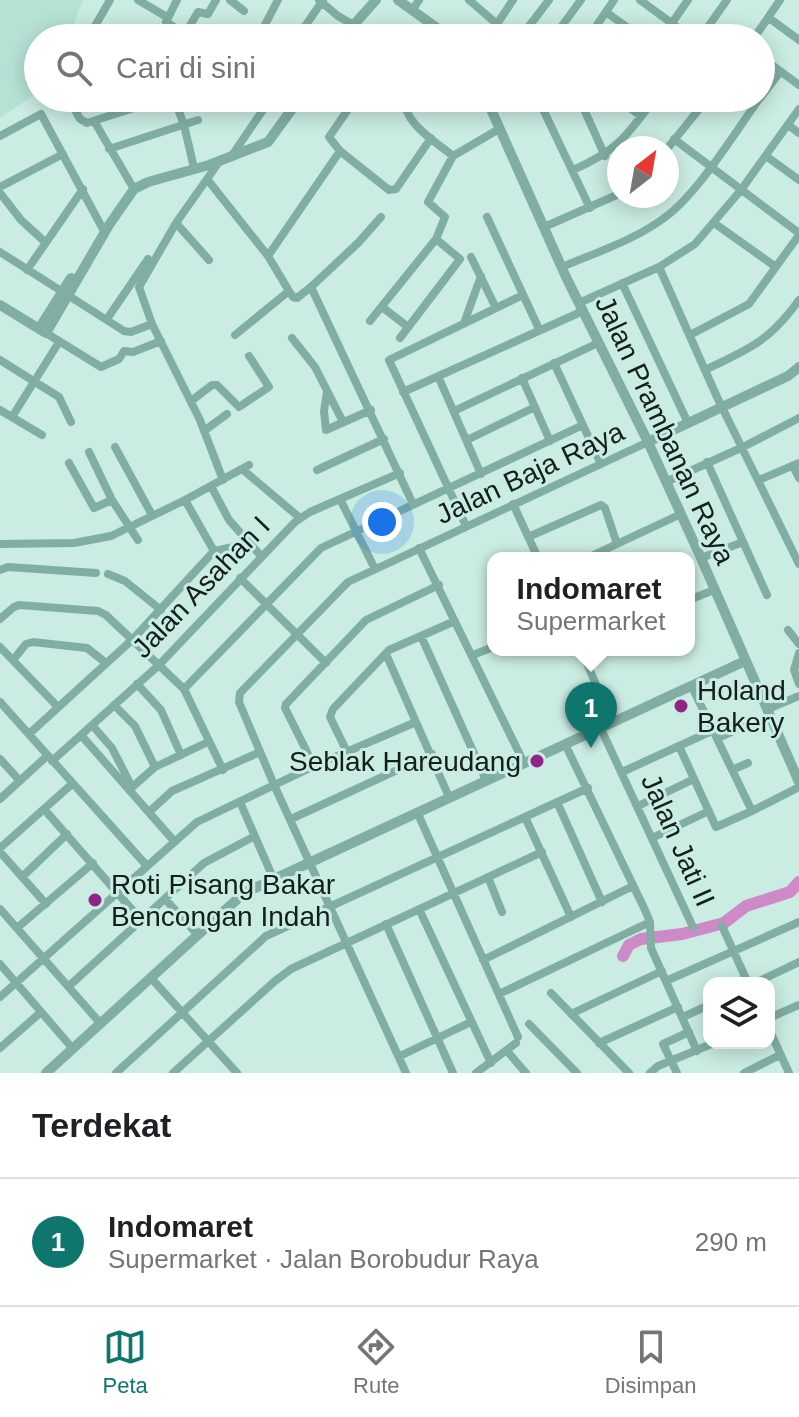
<!DOCTYPE html>
<html lang="id">
<meta charset="utf-8">
<style>
:root{--surface:#fff;--page:#f2f2f2;--text:#202124;--muted:#757577;--line:#e0e0e0;--accent:#0f766e}
body{margin:0;font-family:Arial,sans-serif;background:var(--page);color:var(--text)}
.controls{position:absolute;right:24px;bottom:24px;display:grid;overflow:hidden;border-radius:16px;box-shadow:0 4px 20px #0003}
.controls button{width:72px;height:72px;display:grid;place-items:center;padding:0;border:0;border-bottom:2px solid var(--line);background:var(--surface);color:var(--text);font:40px sans-serif}
.compass{position:absolute;left:607px;top:136px;width:72px;height:72px;border-radius:50%;background:var(--surface);box-shadow:0 4px 20px #0003;rotate:31deg}
.you{position:absolute;left:382px;top:522px;width:28px;height:28px;margin:-20px;border:6px solid #fff;border-radius:50%;background:#1a73e8;box-shadow:0 0 0 12px #1a73e833}
.badge{display:grid;place-items:center;width:52px;height:52px;border-radius:50%;background:var(--accent);color:#fff;font-size:26px;font-weight:700}
.pin{position:absolute;translate:-50% -66px;filter:drop-shadow(0 2px 4px #0008)}
.pin::after{content:'';position:absolute;top:42px;width:28px;height:24px;background:inherit;clip-path:polygon(0 0,100% 0,50% 100%)}
.popup{position:absolute;left:487px;top:552px;width:208px;height:104px;box-sizing:border-box;display:grid;place-content:center;border-radius:16px;background:var(--surface);filter:drop-shadow(0 2px 6px #0005);font-size:26px;white-space:nowrap;color:var(--muted)}
.popup b{font-size:30px;color:var(--text)}
.popup::after{content:'';position:absolute;left:50%;top:100%;margin-left:-16px;border:16px solid transparent;border-top-color:var(--surface)}
.list{margin:0;padding:0;list-style:none}
h2{display:flex;justify-content:space-between;align-items:center;height:104px;margin:0;padding:0 32px;font-size:34px}
h2 small{font-size:26px;font-weight:400;color:var(--muted)}
.list li{display:grid;grid-template-columns:52px 1fr auto;gap:24px;align-items:center;box-sizing:border-box;height:128px;padding:0 32px;border-top:2px solid var(--line)}
.list b{display:block;font-size:30px;white-space:nowrap}
.list p{margin:0;font-size:26px;white-space:nowrap;color:var(--muted)}
.list em{font-size:26px;font-style:normal;color:var(--muted)}
.icon{flex:none;width:44px;height:44px;fill:none;stroke:currentColor;stroke-width:2;stroke-linecap:round;stroke-linejoin:round}
.map{position:relative;flex:none;width:799px;height:1073px;overflow:hidden}
.search{position:absolute;background:var(--surface);box-shadow:0 4px 20px #0003;left:24px;right:24px;top:24px;height:88px;display:flex;align-items:center;gap:20px;box-sizing:border-box;padding:0 28px;border-radius:44px;color:var(--muted);font-size:30px}
.sheet{height:232px;background:var(--surface)}
nav{display:flex;justify-content:space-around;align-items:center;box-sizing:border-box;height:112px;border-top:2px solid var(--line);background:var(--surface);font-size:22px;color:var(--muted)}
nav a{display:grid;justify-items:center;gap:4px}
nav .on{color:var(--accent)}
.map>svg:first-child{display:block}
.built{fill:#b6e2d6}
.lines{fill:none;stroke-linecap:round;stroke-linejoin:round}
.river{stroke:#ce8ac6;stroke-width:12}
.minor{stroke:#81aea3;stroke-width:8}
.tertiary{stroke:#81aea3;stroke-width:10}
.poi-dot{fill:#902588;stroke:#caece3;stroke-width:3}
.labels{text-anchor:middle;dominant-baseline:central;stroke-width:6;stroke-linejoin:round;paint-order:stroke}
.street-label{font-size:28px;fill:#121f1c;stroke:#caece3}
.poi-label{font-size:28px;fill:#121f1c;stroke:#caece3;text-anchor:start}
</style>
<div class="map">
<svg width="799" height="1073" viewBox="0 0 799 1073">
<rect width="100%" height="100%" fill="#caece3"/>
<path class="built" d="M 0,0 L 83,0 L 68,38 L 38,38 L 38,92 L 0,118 Z"/>
<g class="lines">
<path class="river" d="M 623,956 L 629,945 L 641,939 L 682,934 L 724,923 L 746,906 L 790,892 L 799,882"/>
<path class="minor" d="M 138,0 L 167,17
M 177,0 L 166,22 L 192,38
M 230,0 L 244,11
M 319,0 L 338,16 L 376,38
M 469,0 L 497,24 L 502,38
M 640,0 L 692,38
M 413,9 L 419,0
M 606,12 L 642,38
M 769,18 L 799,40
M 672,23 L 688,0
M 497,24 L 513,0
M 95,26 L 110,0
M 185,34 L 198,12 L 208,14 L 216,0
M 72,38 L 74,33 L 81,38
M 258,38 L 278,0
M 297,38 L 323,0
M 520,38 L 549,0
M 553,38 L 581,0
M 588,38 L 614,0
M 700,38 L 727,0
M 754,38 L 780,0
M 761,57 L 799,85
M 761,97 L 780,72
M 68,98 L 80,119 L 87,123 L 165,98
M 174,98 L 184,125 L 194,168
M 276,98 L 292,110
M 356,98 L 329,137 L 340,151 L 389,190 L 396,189 L 431,138
M 404,98 C 404,124 435,141 453,156
M 530,98 L 535,105 L 540,103
M 579,98 L 605,156
M 616,98 L 641,116
M 540,103 L 590,208
M 94,121 L 134,189
M 788,125 L 799,133
M 0,136 L 41,114 L 105,233
M 674,139 L 799,233
M 109,149 L 198,120
M 667,149 L 708,98
M 766,156 L 799,180
M 231,157 L 271,98
M 219,162 L 176,223 L 139,287 L 152,324 L 200,420 L 223,480
M 573,170 C 618,150 626,137 655,98
M 207,179 L 268,256 L 340,151
M 0,187 L 63,154
M 0,193 L 21,220 L 45,242
M 381,217 L 359,242 L 311,287 L 413,504
M 487,217 L 539,329
M 176,223 L 209,260
M 714,223 L 776,267
M 544,227 L 619,194
M 0,252 L 124,331 L 131,332 L 152,324
M 268,256 L 289,291
M 471,257 L 496,308
M 562,267 C 597,252 638,239 668,215 C 700,190 735,132 760,98
M 659,267 L 717,397 L 799,564
M 27,270 L 83,189
M 622,283 L 688,423
M 579,303 L 659,267 L 695,244 L 741,190 L 799,109
M 382,307 L 408,327
M 107,319 L 148,259
M 370,321 L 436,239 L 445,217 L 428,202 L 453,156 L 499,129
M 464,323 L 481,276
M 46,333 L 101,367 L 119,359 L 124,351 L 133,352 L 161,341
M 235,335 L 289,291 L 293,297 L 297,298 L 311,287
M 690,335 L 749,304 L 799,235
M 292,338 L 315,367 L 343,422
M 400,338 L 460,259 L 436,239
M 0,360 L 59,397 L 71,422
M 554,363 L 601,464
M 705,370 C 749,349 770,341 799,300
M 438,376 L 481,474
M 522,378 L 550,441
M 327,392 L 324,411 L 326,430 L 371,410
M 403,392 L 583,311
M 191,401 L 212,385 L 217,385 L 239,407 L 269,387 L 249,356
M 0,410 L 42,435
M 454,411 L 598,343
M 12,417 L 59,342
M 204,431 L 227,414
M 467,440 L 535,407
M 115,447 L 152,515
M 89,452 L 112,500 L 138,540
M 707,462 L 767,595
M 69,463 L 94,508 L 112,500
M 793,466 L 799,478
M 242,469 L 300,518
M 317,470 L 384,439
M 759,480 L 799,463
M 666,482 L 743,447 L 799,418
M 211,486 L 229,520 L 261,556
M 340,499 L 375,569
M 185,500 L 214,551
M 513,504 L 538,558
M 466,526 L 389,360 L 523,295
M 528,537 L 601,505 L 605,508 L 617,544
M 0,544 L 74,543 L 111,536 L 185,500 L 249,465
M 419,548 L 524,763
M 214,551 L 249,544
M 587,558 L 681,514
M 701,558 L 743,542
M 0,570 L 8,567 L 96,573
M 108,574 L 125,581 L 161,610
M 240,578 L 326,663
M 689,600 L 714,590
M 0,619 L 14,607 L 19,605 L 98,611 L 106,615 L 184,689 L 223,770
M 788,630 L 799,644
M 421,636 L 486,780
M 0,647 L 57,706
M 581,650 L 613,723
M 799,653 L 794,670 L 799,684
M 386,654 L 449,797
M 473,655 L 493,647
M 13,660 L 26,644 L 33,642 L 87,648 L 106,663
M 137,684 L 161,710 L 181,755
M 692,687 L 752,811 L 799,787
M 184,689 L 321,548 L 583,425
M 0,702 L 147,866
M 114,705 L 135,726 L 155,767
M 768,709 L 799,696
M 92,725 L 112,748 L 132,787
M 601,729 L 693,927
M 29,734 L 133,639 L 214,551
M 81,735 L 174,841
M 718,738 L 755,721
M 565,744 L 645,910 L 650,922 L 651,948 L 697,1051
M 679,746 L 716,827 L 752,811
M 347,752 L 330,717 L 333,709 L 389,650 L 455,621
M 0,759 L 20,781
M 52,761 L 159,665 L 295,522 L 310,512 L 400,473
M 314,766 L 285,708 L 286,704 L 366,620 L 439,585
M 732,770 L 748,763
M 622,772 L 714,730
M 129,790 L 155,767 L 208,742
M 0,799 L 47,756
M 240,802 L 274,880
M 557,802 L 602,902
M 638,806 L 694,779
M 44,809 L 141,920
M 149,812 L 172,791 L 260,752
M 418,814 L 518,1037
M 525,817 L 571,917
M 291,819 L 432,754
M 652,838 L 709,811
M 0,848 L 72,784
M 0,852 L 46,904
M 22,877 L 67,834
M 488,877 L 502,912
M 165,899 L 197,934
M 0,909 L 101,1024
M 419,909 L 491,1063
M 386,924 L 453,1073
M 722,926 L 748,983
M 17,928 L 93,863
M 483,960 L 633,886
M 0,964 L 73,1049
M 151,978 L 237,1073
M 666,981 L 799,922
M 755,983 L 799,962
M 69,986 L 204,863 L 253,837
M 551,993 L 629,1073
M 499,994 L 650,922
M 0,997 L 197,822 L 314,766 L 416,722
M 571,1014 L 662,971
M 683,1017 L 709,1005
M 769,1018 L 799,1005
M 529,1024 L 577,1073
M 769,1029 L 789,1073
M 599,1043 L 678,1007
M 0,1048 L 41,1012
M 507,1051 L 526,1073
M 400,1056 L 471,1022
M 116,1073 L 266,936 L 588,788
M 173,1073 L 275,981 L 291,969 L 542,852
M 406,1073 L 275,787 L 239,702 L 240,693 L 348,582 L 648,442
M 476,1073 L 516,1043
M 650,1073 L 658,1066 L 714,1043
M 677,1073 L 663,1044 L 689,1032
M 744,1073 L 780,1055"/>
<path class="tertiary" d="M 398,0 L 451,38
M 342,38 L 376,0
M 486,98 L 566,277 L 648,442 L 701,558 L 799,782
M 0,305 L 46,333 L 109,225 L 134,189 L 148,182 L 209,165 L 268,142 L 300,98
M 39,329 L 71,278
M 648,442 L 788,376 L 799,367
M 46,1073 L 244,893 L 745,661"/>
</g>
<g class="poi-dot">
<circle cx="681" cy="706" r="8"/>
<circle cx="537" cy="761" r="8"/>
<circle cx="95" cy="900" r="8"/>
</g>
<g class="labels">
<g class="street-label">
<text transform="translate(665 430) rotate(65)">Jalan Prambanan Raya</text>
<text transform="translate(530 473) rotate(-25)">Jalan Baja Raya</text>
<text transform="translate(201 587) rotate(-46)">Jalan Asahan I</text>
<text transform="translate(678 840) rotate(66)">Jalan Jati II</text>
</g>
<g class="poi-label">
<text x="697" y="690">Holand<tspan x="697" dy="32">Bakery</tspan></text>
<text x="521" y="761" text-anchor="end">Seblak Hareudang</text>
<text x="111" y="884">Roti Pisang Bakar<tspan x="111" dy="32">Bencongan Indah</tspan></text>
</g>
</g>
</svg>
<div class="controls">
<button><svg class="icon" aria-label="layers" viewBox="0 0 24 24"><path d="M12 4l9 5-9 5-9-5zM3 14l9 5 9-5"/></svg></button>
</div>
<svg class="compass" viewBox="-18 -18 36 36"><path d="M0-13l5 13h-10z" fill="#e53935"/><path d="M0 13l5-13h-10z" fill="#757577"/></svg>
<div class="you"></div>
<div class="pin badge" style="left:591px;top:748px">1</div>
<div class="popup"><b>Indomaret</b>Supermarket</div>
<div class="search"><svg class="icon" aria-label="search" viewBox="0 0 24 24"><circle cx="10" cy="10" r="6"/><path d="M15 15l6 6"/></svg>Cari di sini</div>
</div>
<section class="sheet">
<h2>Terdekat<small></small></h2>
<ul class="list">
<li><span class="badge">1</span><div><b>Indomaret</b><p>Supermarket · Jalan Borobudur Raya</p></div><em>290 m</em></li>
</ul>
</section>
<nav>
<a class="on"><svg class="icon" aria-label="map" viewBox="0 0 24 24"><path d="M3 6l6-2 6 2 6-2v14l-6 2-6-2-6 2zM9 4v14M15 6v14"/></svg>Peta</a>
<a><svg class="icon" aria-label="directions" viewBox="0 0 24 24"><path d="M12 3l9 9-9 9-9-9zM9 14v-3h6M13 9l2 2-2 2"/></svg>Rute</a>
<a><svg class="icon" aria-label="saved" viewBox="0 0 24 24"><path d="M7 4h10v16l-5-4-5 4z"/></svg>Disimpan</a>
</nav>
